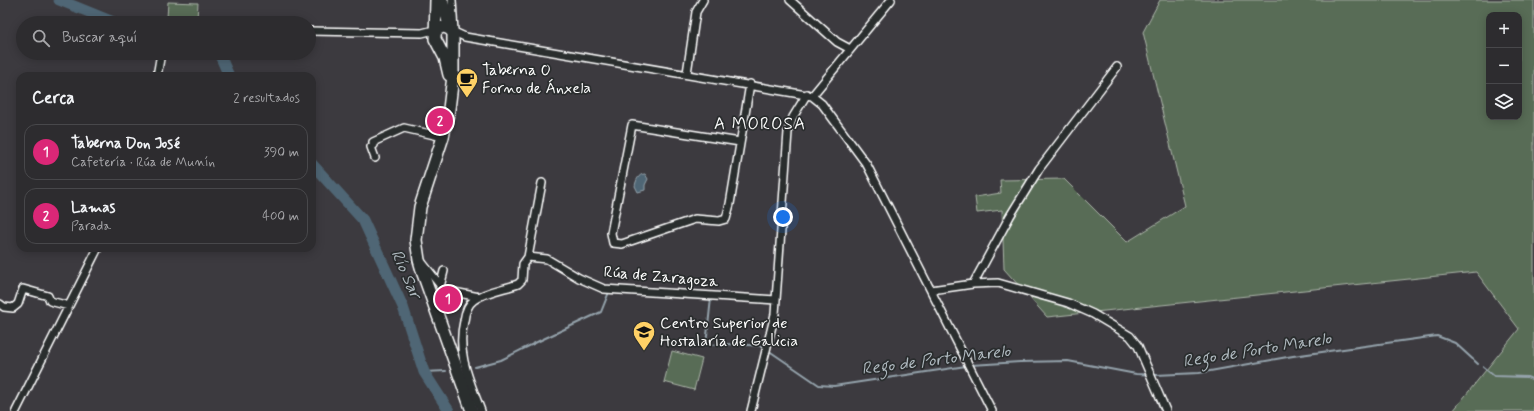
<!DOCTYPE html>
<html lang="es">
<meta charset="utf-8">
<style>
:root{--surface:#2d2c2f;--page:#353437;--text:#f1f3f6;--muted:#a7a7aa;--line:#48484b;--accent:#db2777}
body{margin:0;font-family:Mynerve,sans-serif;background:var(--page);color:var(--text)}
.controls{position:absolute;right:12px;top:12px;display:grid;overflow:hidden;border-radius:8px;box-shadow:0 2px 10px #0003}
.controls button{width:36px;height:36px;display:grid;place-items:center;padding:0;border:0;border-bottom:1px solid var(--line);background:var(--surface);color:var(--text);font:20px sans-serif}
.you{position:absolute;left:783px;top:217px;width:14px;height:14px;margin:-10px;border:3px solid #fff;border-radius:50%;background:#1a73e8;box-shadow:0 0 0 6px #1a73e833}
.badge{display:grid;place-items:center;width:26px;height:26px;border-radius:50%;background:var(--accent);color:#fff;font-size:13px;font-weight:700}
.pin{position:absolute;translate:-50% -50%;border:2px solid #fff;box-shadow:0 1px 4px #0006}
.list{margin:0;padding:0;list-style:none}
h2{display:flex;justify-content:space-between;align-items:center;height:52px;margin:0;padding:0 16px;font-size:17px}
h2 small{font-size:13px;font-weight:400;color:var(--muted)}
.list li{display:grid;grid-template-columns:26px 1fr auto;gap:12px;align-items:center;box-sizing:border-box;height:56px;margin:0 8px 8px;padding:0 8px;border:1px solid var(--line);border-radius:12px}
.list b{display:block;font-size:15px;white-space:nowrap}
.list p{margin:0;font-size:13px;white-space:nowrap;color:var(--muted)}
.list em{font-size:13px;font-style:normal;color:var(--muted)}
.icon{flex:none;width:22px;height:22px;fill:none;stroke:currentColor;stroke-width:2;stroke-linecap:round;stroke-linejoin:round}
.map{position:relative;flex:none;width:1534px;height:411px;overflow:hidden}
.search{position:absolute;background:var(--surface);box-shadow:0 2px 10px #0003;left:16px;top:16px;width:300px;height:44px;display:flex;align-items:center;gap:10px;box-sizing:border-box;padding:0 14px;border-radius:22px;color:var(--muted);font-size:15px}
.panel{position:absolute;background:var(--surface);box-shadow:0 2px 10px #0003;left:16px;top:72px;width:300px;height:180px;border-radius:12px}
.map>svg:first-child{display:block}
.green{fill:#596c56;stroke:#acb6aa;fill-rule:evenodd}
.water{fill:#4f6674;stroke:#95a3ac}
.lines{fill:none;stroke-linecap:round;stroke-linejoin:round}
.stream{stroke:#95a3ac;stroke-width:2}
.river{stroke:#4f6674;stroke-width:11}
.street-casing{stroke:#fff;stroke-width:10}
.primary-casing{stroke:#fff;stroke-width:14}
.street{stroke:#2a2d2e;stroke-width:7}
.primary{stroke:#2a2d2e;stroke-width:11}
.labels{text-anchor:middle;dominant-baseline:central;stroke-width:3.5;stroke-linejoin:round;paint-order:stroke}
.poi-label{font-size:16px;fill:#fff;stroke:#2a2d2e;text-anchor:start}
.street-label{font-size:16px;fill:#fff;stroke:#2a2d2e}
.neighbourhood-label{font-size:17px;letter-spacing:1px;fill:#fff;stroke:#2a2d2e}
.water-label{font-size:17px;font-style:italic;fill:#b0bac0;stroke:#2a2d2e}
</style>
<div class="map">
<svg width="1534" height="411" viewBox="0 0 1534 411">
<rect width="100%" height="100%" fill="#3c3a3f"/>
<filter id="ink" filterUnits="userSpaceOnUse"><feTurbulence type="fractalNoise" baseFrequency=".025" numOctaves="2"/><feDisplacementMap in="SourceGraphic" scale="8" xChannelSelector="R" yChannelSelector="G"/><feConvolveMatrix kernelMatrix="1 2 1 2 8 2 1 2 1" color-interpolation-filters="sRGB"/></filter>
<g filter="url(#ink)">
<path class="green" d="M 1160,0 L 1534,0 L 1534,411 L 1453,411 L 1519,329 L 1476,272 L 1047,317 L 1004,269 L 1002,210 L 977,213 L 975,197 L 1001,193 L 1000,180 L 1064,179 L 1127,242 L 1185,206 L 1143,32 ZM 1489,15 L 1519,15 L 1519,117 L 1489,117 Z
M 168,2 L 198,3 L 197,19 L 167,18 Z
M 672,351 L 702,359 L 694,390 L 664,382 Z"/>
<path class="water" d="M 645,174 L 648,179 L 645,185 L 645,190 L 638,192 L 635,186 C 636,181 638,174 645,174 Z"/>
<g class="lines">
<path class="stream" d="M 711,298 L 706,345 L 734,344 L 762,346 L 819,385 L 834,386 L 966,366
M 971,365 L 1020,362 L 1068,361 L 1136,374 L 1156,375 L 1199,373 L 1293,356 L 1437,336 L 1455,343 L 1478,364
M 475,367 L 501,360 L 539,341 L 601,312 L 609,292
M 1483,367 L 1494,376 L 1527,377 L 1534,380
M 424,372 L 446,371"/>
<path class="river" d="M 59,0 L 116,23
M 219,53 L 229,76
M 312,164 L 363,220 L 403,307 L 424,372 L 449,411"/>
<g class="street-casing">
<path id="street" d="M 452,0 L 454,31
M 790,0 L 837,42 L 850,49
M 309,31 L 422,33 L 438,29
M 452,31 L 465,37 L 812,96 L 822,104 L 867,165 L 992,411
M 1117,67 L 1039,169 L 1010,216 L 973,284 L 998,283 L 1068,303 L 1093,314 L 1130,336 L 1138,346 L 1166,411
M 687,73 L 696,12 L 703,0
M 157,76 L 161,53
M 812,96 L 891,0
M 740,142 L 632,125 L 611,233 L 613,243 L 622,244 L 695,219 L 719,221 L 726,219 L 730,204 L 750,84
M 375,158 L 371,147 L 374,145 L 373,142 L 404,128 L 443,137
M 528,257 L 547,259 L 579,278 L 604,289 L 776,300
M 421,261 L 444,290 L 479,297
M 440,287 L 444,271
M 931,290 L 973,284
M 0,304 L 4,307 L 13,308 L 18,304 L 23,289 L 48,296 L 50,301 L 69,306
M 16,411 L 98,248
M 481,411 C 470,381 456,354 464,321 C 465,313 467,305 474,300 C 486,291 505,289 518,284 L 522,280 L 523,264 L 528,257 L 542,183
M 751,411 L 775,314 L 788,132 L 793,117 L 807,94"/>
</g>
<g class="primary-casing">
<path id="primary" d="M 436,0 L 435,39 L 445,58 L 449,75
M 442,0 L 450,29
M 435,33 C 440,25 448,26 453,33 L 453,76 L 449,109 L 443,137 L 420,207 L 416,240 L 419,260 L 423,274 L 472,411"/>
</g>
<use href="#street" class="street"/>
<use href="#primary" class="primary"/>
</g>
</g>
<defs>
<g id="cafe-pin" transform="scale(1.15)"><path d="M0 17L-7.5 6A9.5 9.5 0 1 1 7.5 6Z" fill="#ffd166" stroke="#2a2d2e"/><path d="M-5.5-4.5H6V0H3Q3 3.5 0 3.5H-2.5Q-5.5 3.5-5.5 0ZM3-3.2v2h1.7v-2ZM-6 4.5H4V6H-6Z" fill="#111"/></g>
<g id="school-pin" transform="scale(1.15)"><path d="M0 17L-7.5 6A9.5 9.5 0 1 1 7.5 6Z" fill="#ffd166" stroke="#2a2d2e"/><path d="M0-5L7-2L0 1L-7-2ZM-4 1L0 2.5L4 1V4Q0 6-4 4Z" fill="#111"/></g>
</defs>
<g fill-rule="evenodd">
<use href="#cafe-pin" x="467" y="79"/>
<use href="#school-pin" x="644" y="332"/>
</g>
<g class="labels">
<g class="poi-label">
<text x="482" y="70">Taberna O<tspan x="482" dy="18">Forno de Ánxela</tspan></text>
<text x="660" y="323">Centro Superior de<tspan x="660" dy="18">Hostalaría de Galicia</tspan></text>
</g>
<g class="street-label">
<text transform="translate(661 277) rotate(5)">Rúa de Zaragoza</text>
</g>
<g class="neighbourhood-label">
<text x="760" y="124">A MOROSA</text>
</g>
<g class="water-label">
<text transform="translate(406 274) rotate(66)">Río Sar</text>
<text transform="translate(1257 350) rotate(-9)">Rego de Porto Marelo</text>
<text transform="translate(936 360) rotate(-7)">Rego de Porto Marelo</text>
</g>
</g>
</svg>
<div class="controls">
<button>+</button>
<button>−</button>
<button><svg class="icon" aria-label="layers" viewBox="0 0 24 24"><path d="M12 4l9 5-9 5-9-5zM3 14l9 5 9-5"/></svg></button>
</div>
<div class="you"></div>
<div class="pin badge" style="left:448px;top:299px">1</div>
<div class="pin badge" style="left:440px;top:121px">2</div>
<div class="search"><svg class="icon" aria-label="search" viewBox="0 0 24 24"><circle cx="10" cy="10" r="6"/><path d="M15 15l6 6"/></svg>Buscar aquí</div>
<section class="panel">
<h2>Cerca<small>2 resultados</small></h2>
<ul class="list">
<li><span class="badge">1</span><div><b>Taberna Don José</b><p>Cafetería · Rúa de Munín</p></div><em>390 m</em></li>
<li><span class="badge">2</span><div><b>Lamas</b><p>Parada</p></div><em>400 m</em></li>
</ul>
</section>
</div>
